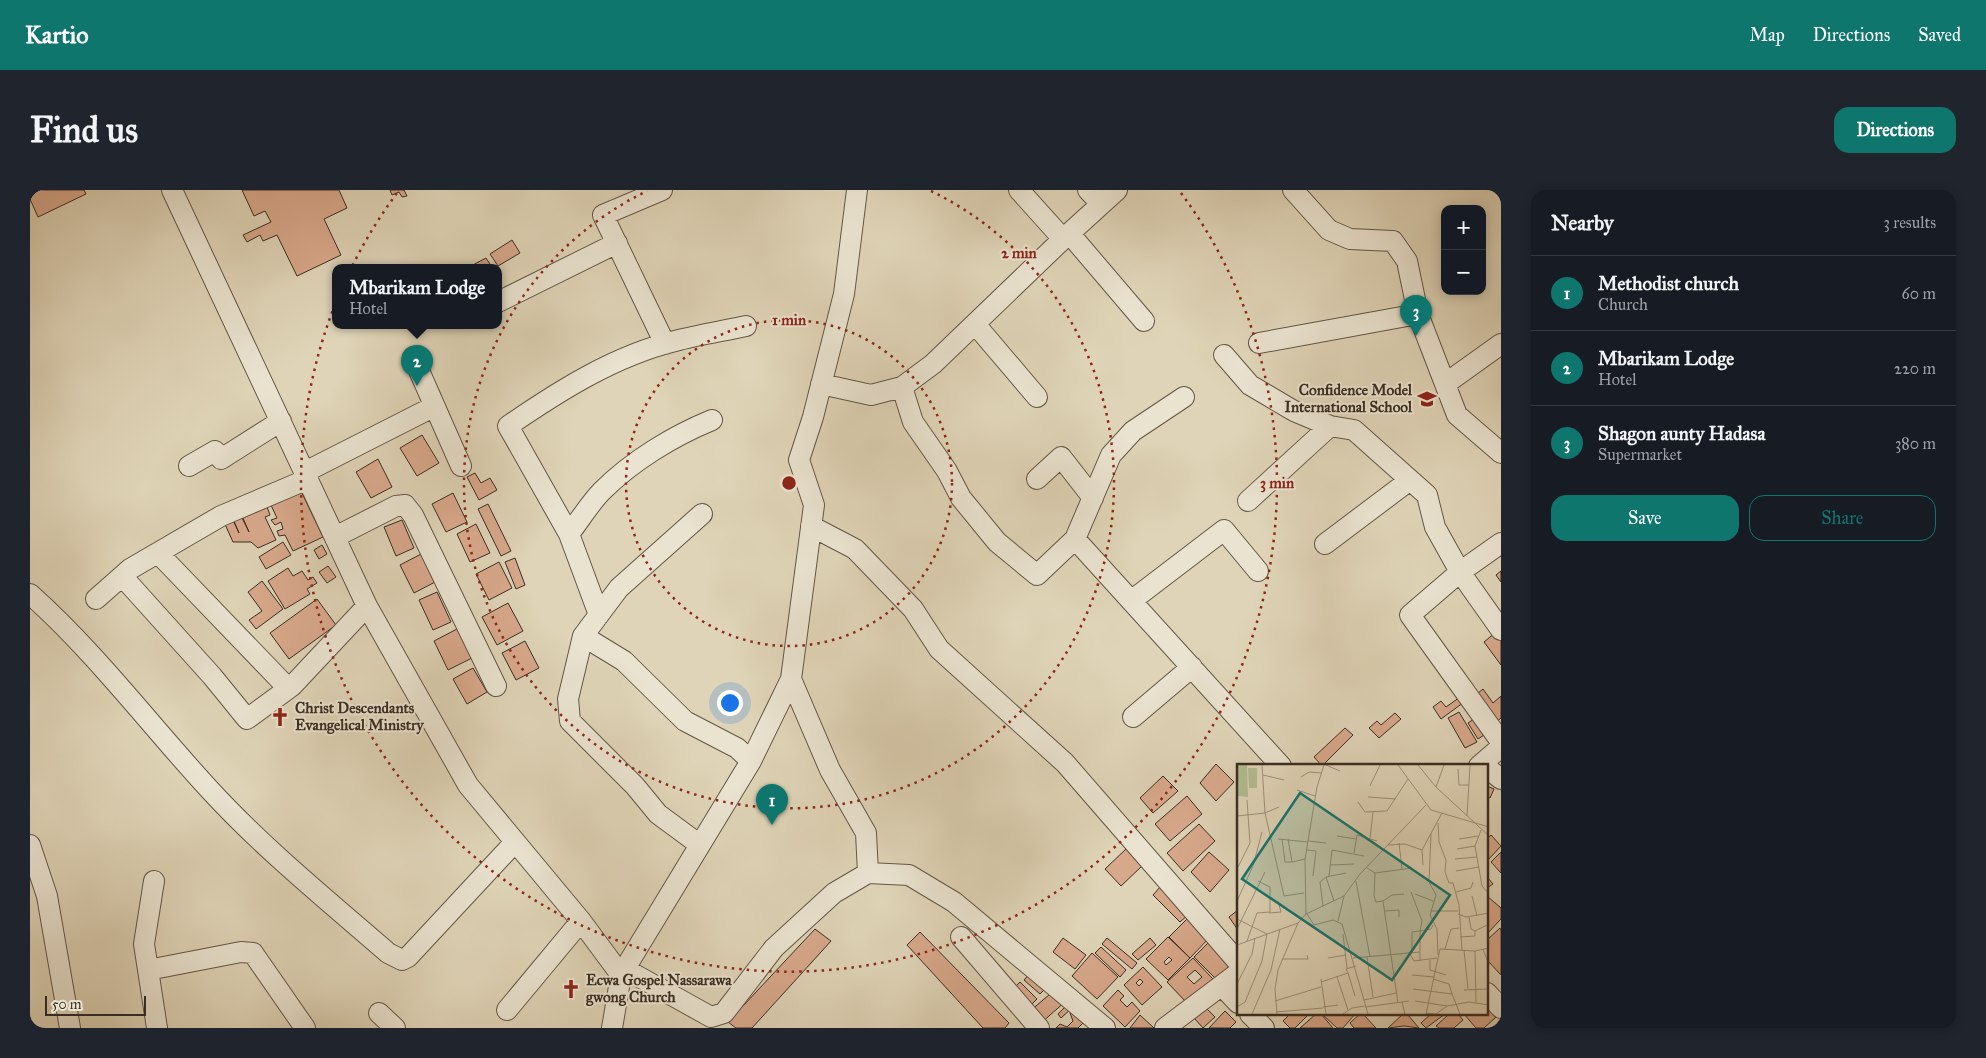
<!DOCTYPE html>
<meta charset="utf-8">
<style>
:root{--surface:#171b24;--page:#20242c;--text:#f1f3f6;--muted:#9ea1a6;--line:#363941;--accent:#0f766e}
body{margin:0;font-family:"IM FELL Great Primer",serif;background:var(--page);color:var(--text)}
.controls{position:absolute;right:15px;top:15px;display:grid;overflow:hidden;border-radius:10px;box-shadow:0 2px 12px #0003}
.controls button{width:45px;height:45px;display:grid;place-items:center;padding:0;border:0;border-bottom:1px solid var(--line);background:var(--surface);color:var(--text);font:25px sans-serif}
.scale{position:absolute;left:15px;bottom:12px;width:101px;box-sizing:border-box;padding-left:5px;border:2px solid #3a2d22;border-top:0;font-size:14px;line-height:18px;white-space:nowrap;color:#3a2d22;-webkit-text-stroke:4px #eae3d0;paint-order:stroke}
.you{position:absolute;left:699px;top:512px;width:18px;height:18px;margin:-12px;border:4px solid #fff;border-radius:50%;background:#1a73e8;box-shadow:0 0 0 8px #1a73e833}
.badge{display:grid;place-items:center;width:32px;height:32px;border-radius:50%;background:var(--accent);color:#fff;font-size:16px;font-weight:700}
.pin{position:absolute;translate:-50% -41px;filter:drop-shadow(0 1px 2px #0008)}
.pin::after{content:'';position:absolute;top:26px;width:18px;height:15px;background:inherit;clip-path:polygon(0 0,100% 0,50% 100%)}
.popup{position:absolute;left:302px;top:74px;width:170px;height:65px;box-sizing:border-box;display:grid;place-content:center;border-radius:10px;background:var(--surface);filter:drop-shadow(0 1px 4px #0005);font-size:16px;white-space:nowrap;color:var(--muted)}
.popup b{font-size:19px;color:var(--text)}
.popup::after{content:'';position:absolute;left:50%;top:100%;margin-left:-10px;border:10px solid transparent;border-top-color:var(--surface)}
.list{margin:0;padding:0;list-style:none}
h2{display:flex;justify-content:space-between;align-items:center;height:65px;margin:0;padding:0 20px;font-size:21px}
h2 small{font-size:16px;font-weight:400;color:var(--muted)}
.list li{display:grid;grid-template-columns:32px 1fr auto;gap:15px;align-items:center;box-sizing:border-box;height:75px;padding:0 20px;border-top:1px solid var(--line)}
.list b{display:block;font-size:19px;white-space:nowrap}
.list p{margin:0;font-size:16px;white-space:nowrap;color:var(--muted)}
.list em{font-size:16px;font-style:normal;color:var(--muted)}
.actions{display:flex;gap:10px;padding:15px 20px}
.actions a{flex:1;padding:11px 0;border:1px solid var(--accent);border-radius:15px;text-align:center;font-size:18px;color:var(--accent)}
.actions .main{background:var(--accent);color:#fff}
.map{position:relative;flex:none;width:1471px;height:838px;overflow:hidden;border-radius:15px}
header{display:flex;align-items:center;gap:30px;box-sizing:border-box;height:70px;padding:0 25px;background:var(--accent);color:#fff}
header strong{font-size:24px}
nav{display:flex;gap:28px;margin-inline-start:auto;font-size:18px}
.intro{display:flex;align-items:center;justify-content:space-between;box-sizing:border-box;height:120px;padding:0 30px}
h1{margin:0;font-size:35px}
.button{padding:12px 22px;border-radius:15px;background:var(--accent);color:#fff;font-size:18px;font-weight:700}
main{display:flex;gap:30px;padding:0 30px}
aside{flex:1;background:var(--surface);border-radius:15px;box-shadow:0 2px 12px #0003}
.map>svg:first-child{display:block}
.building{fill:#d8a88b;stroke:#3a2d22;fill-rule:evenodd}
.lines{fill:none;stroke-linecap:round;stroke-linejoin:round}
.minor-casing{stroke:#635747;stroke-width:22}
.minor{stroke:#eae3d0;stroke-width:20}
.ring{fill:none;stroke:#8f2418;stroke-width:2.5;stroke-dasharray:2.5 5}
.labels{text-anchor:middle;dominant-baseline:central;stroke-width:4;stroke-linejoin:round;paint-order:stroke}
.poi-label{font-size:15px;font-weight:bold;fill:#3a2d22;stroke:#eae3d0;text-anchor:start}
.inset-road{fill:none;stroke:#9d917b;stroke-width:1}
.view{fill:#0f766e;fill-opacity:0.15;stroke:#0f766e;stroke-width:2.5}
.inset-edge{fill:none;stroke:#3a2d22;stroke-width:2.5}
.centre{fill:#8f2418;stroke:#eae3d0;stroke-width:2.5}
.ring-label{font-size:15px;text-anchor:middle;font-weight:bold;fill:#8f2418;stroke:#eae3d0;stroke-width:4;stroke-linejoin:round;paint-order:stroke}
</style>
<header>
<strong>Kartio</strong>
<nav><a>Map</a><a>Directions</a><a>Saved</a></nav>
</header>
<div class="intro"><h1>Find us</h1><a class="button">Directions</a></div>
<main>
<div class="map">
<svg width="1471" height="838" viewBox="0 0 1471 838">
<rect width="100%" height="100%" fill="#dfd4b7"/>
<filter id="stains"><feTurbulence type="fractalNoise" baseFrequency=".004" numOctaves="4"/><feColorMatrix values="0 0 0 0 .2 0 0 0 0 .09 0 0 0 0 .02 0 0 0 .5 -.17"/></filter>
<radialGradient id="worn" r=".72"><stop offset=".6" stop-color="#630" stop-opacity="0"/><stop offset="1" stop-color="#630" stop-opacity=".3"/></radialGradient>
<path class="building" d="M 0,0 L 54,0 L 56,4 L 8,27 L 0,9 Z
M 212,0 L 309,0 L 317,18 L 294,29 L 311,65 L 267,86 L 247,45 L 233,51 L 230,45 L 217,52 L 213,45 L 241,32 L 235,21 L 224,26 Z
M 360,0 L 374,0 L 377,6 L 372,7 L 369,2 L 362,5 Z
M 482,50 L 490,63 L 468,76 L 460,64 Z
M 456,68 L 462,77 L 439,77 Z
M 392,245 L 409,273 L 387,286 L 370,258 Z
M 348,269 L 362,297 L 341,308 L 326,282 Z
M 445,283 L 451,293 L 460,288 L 467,300 L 449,310 L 437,287 Z
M 270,299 L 293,347 L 263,361 L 255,345 L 249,346 L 247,341 L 253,339 L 251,332 L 245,335 L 241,330 L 247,328 L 240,313 Z
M 423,303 L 437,332 L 416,342 L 402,314 Z
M 458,314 L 481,361 L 471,366 L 448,319 Z
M 237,317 L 240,325 L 235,327 L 246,350 L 228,358 L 221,352 L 203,352 L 194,332 L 202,328 L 209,343 L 204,331 L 212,328 L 219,342 L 213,328 Z
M 372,330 L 384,358 L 366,366 L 354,337 Z
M 446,334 L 460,363 L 440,372 L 427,344 Z
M 253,352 L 261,365 L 236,379 L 229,367 Z
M 292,355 L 297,364 L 289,369 L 284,360 Z
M 393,363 L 407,391 L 384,403 L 370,375 Z
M 485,368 L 495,395 L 486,399 L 475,372 Z
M 469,372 L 482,398 L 459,410 L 446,384 Z
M 298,376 L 306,387 L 297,393 L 289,382 Z
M 258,378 L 263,386 L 272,381 L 278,390 L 283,387 L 287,393 L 277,399 L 280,404 L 255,419 L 238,391 Z
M 1471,381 L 1471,392 L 1466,385 Z
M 232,391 L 253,419 L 226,439 L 219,430 L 232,421 L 218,402 Z
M 407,402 L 421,432 L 403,440 L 389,410 Z
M 287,409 L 306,435 L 259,469 L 240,443 Z
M 478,413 L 493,441 L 467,455 L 452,427 Z
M 427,439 L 442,468 L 418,480 L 404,451 Z
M 1466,442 L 1471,448 L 1471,475 L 1454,452 Z
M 495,451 L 509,478 L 486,490 L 472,463 Z
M 443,478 L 457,502 L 437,514 L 423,489 Z
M 1453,499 L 1463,513 L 1471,506 L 1471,528 L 1462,536 L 1441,509 Z
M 1433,505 L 1437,510 L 1411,529 L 1403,517 L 1411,511 L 1416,517 Z
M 1429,522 L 1447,552 L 1435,558 L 1418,528 Z
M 1365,523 L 1371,529 L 1349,548 L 1339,538 L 1347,531 L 1351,535 Z
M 1444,529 L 1460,541 L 1448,549 L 1438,533 Z
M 1315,538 L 1323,545 L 1292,576 L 1284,567 Z
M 1186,574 L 1204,592 L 1186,611 L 1170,593 Z
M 1133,586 L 1148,601 L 1123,623 L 1110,608 Z
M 1457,596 L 1464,599 L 1460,608 L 1457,607 Z
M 1157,606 L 1172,624 L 1140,651 L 1125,634 Z
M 1169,634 L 1185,651 L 1153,681 L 1137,663 Z
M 1461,645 L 1471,656 L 1458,670 L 1457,649 Z
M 1096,659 L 1112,676 L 1091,696 L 1075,679 Z
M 1179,662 L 1199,680 L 1180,702 L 1161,682 Z
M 1471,662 L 1471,683 L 1461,672 Z
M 1457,687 L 1463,694 L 1457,698 Z
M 1131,696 L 1159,724 L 1150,732 L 1123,705 Z
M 1457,706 L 1471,718 L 1471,729 L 1457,744 Z
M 1208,720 L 1208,740 L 1199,727 Z
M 1159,727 L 1180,747 L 1160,768 L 1139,747 Z
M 1470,738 L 1471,740 L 1471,785 L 1457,770 L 1457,750 Z
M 785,739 L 801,751 L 722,838 L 706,838 L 698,832 Z
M 890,742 L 979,833 L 975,838 L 953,838 L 877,755 Z
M 1138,747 L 1160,768 L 1138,790 L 1116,769 ZM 1139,767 L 1142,770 L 1136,775 L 1134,772 Z
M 1033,748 L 1056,765 L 1045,779 L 1023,762 Z
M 1077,748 L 1107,773 L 1102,779 L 1072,754 Z
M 1120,748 L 1126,755 L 1108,770 L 1102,764 Z
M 1182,749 L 1204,771 L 1186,789 L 1164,767 Z
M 1071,757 L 1096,780 L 1090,787 L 1065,763 Z
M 1062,763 L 1088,787 L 1067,809 L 1042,786 Z
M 1163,768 L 1183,789 L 1157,813 L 1137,792 ZM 1165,780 L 1172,787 L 1164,794 L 1157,787 Z
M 1113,777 L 1132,797 L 1112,815 L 1094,795 ZM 1110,789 L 1113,792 L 1109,796 L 1106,793 Z
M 1002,781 L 1018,796 L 1010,804 L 994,790 Z
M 990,792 L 1007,809 L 1000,816 L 983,799 Z
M 1026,799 L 1036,811 L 1011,833 L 1000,821 Z
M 1088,800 L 1094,806 L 1090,810 L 1097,817 L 1102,812 L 1110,821 L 1095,837 L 1073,816 Z
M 1038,814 L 1042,818 L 1031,828 L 1028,824 Z
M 1046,817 L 1058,828 L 1048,838 L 1026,838 L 1030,834 L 1037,837 L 1043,831 L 1040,823 Z
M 1175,817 L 1185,827 L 1173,838 L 1164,828 Z
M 1457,817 L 1466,827 L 1454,838 L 1446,838 L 1434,824 L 1457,824 Z
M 1195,821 L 1206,832 L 1200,838 L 1179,838 Z
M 1260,824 L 1279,824 L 1265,838 L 1260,838 L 1253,831 Z
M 1286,824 L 1291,824 L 1303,838 L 1270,838 Z
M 1292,824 L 1325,824 L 1313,838 L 1307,838 Z
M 1330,824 L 1333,824 L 1346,838 L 1324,838 L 1320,833 Z
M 1373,824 L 1377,824 L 1389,838 L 1374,836 L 1358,838 Z
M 1401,824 L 1415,824 L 1396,838 L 1391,833 Z
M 1419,824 L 1428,824 L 1433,830 L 1424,838 L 1409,838 L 1406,836 Z
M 1110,825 L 1124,838 L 1100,838 Z"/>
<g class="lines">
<g class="minor-casing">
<path id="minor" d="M 142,0 L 337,416 L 438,595 L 551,731 L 591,785 L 582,838
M 632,0 L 573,25 L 635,154
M 989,0 L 1033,49
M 1058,0 L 1071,14
M 1263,0 L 1299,40 L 1320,49 L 1363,51 L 1377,71 L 1388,124 L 1427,225 L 1471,263
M 1039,43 L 1114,131
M 468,112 L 587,53
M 945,134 L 1007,207
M 1229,153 L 1388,124
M 1194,165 L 1220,195 L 1264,221 L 1300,236 L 1324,240 L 1397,305 L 1405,337 L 1430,382 L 1380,425 L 1471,552
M 383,167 L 431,276
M 791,194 L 841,205 L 872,197 L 903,174 L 1033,49 L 1087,0
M 1415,194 L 1471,154
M 872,197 L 883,232 L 917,281 L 931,308 L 967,352 L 1007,385 L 1045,349
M 1154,207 L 1103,241 L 1081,265 L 1045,349 L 1251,576
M 159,276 L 185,261 L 191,269 L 251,231
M 275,282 L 403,217
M 1007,289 L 1031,267 L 1063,308
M 1218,311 L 1300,236
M 781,336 L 825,359 L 883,419 L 909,459 L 1035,573 L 1208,772
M 539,344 C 550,330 560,313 572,301 C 602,271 643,246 682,230
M 305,347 L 366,316 L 375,315 L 383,325 L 466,496
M 1471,353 L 1430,382 L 1471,440
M 1295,354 L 1380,290
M 129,364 L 254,494 L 262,496 L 337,416
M 92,386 L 182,486 L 217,529 L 262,496
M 0,404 C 66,463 120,535 179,599 C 234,659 297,710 358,763 L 372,770 L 378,767 L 485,652
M 66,409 L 100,379 L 191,326 L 278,289
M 1101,411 L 1194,340 L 1228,381
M 569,425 L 539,344 L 478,236 C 529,201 584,166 645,151 C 668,145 693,141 716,136
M 553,446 L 594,471 L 655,531 L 707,558 L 721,571
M 761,489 L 800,580 L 836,643 L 838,683
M 1103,527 L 1162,477
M 1449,576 L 1471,557
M 1457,578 L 1471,589
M 0,655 L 17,706 L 40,838
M 670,655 L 628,624 L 605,596 L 540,531 L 538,509 L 553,446 L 589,398 L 672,324
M 124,691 L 114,754 L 127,838
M 931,747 L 1009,838
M 595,779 L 681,827 L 694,823 L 744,758 L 804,703 L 838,683 L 879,685 L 924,712 L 1075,838
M 118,780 L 211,762 L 223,763 L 275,838
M 591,785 L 721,571 L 761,489 L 784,315 L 769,270 L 783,227 L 814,104 L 827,0
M 1192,796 L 1208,813
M 1457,803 L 1471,818
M 477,820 L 551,731
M 349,823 L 365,838
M 1220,824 L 1234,838
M 1135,838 L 1208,783"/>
</g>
<use href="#minor" class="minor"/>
</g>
<g class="ring">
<circle cx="759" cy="293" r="163"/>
<path d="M901 1A325 325 0 1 1 617 1"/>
<path d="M1151 3A488 488 0 1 1 367 3"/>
</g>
<defs>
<g id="school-bare" transform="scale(1.5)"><path d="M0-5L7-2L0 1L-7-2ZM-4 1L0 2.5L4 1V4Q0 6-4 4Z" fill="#8f2418" stroke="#eae3d0" stroke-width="2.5" paint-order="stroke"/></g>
<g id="church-bare" transform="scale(1.5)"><path d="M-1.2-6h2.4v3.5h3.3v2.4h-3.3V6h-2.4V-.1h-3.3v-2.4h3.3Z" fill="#8f2418" stroke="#eae3d0" stroke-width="2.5" paint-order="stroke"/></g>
</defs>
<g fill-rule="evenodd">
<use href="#school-bare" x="1397" y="209"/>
<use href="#church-bare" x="250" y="527"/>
<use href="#church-bare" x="541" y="799"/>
</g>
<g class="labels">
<g class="poi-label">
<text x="1382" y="200" text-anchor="end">Confidence Model<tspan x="1382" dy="17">International School</tspan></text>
<text x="265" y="518">Christ Descendants<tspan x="265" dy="17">Evangelical Ministry</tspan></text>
<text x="556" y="790">Ecwa Gospel Nassarawa<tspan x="556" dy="17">gwong Church</tspan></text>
</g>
</g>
<g transform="translate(1207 574)">
<rect width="251" height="251" fill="#dfd4b7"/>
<path d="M 0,1 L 10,1 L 11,33 L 0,32 ZM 11,4 L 20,4 L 20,24 L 12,24 Z" fill="#b0bd90"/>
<path class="inset-road" d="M 89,1 L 103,7M 161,1 L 194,46 L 252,63M 181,1 L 199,23 L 252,72M 221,5 L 222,21 L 232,21M 26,11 L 47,16M 64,13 L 72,8 L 84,9M 133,22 L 143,1M 199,23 L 207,1M 60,26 L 78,32M 131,33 L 159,35M 121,38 L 128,48 L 150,47 L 171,15M 42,43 L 28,49 L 47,132 L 67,129M 0,52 L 28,49 L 25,1M 230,52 L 233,1M 201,59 L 202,78 L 209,96 L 208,108 L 212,119 L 216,119 L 222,141 L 225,186M 244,66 L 238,82 L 245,122 L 252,130M 194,70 L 192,118 L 199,131 L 193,151 L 200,165 L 201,191M 100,72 L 119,75M 133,74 L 136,48M 41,75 L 71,78M 45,75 L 48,98 L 55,98M 51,75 L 55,98 L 68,95M 222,75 L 241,72M 71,77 L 89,79M 162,79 L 165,105M 151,81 L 168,80 L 185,86M 220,85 L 238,82M 70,86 L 79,87 L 76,112M 117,89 L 120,71 L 140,77M 218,95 L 240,93M 94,101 L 117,100M 186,101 L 185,86 L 205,49M 1,103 L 13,79 L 10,36M 130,104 L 138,109 L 175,104M 219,107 L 242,103M 138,109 L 137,132 L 139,138 L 146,137M 92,112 L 95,86 L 127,92M 89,113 L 97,137M 119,117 L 133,193M 174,128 L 185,157 L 183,167 L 175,168 L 175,188M 219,128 L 234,124 L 236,118M 178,130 L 196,137M 235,132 L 240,152M 0,137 L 16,102 L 25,68M 86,142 L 83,118 L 89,113 L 109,109M 147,147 L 162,146 L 162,153M 194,147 L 221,147M 32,149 L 44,148 L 41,137M 69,150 L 107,132 L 123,110 L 189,41M 70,150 L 77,161 L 96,156 L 105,160 L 131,250M 221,150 L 229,153 L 252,149M 232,153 L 234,165 L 238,167M 0,155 L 30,170 L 25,197 L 8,238 L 0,243M 101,157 L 107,132M 0,165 L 28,108M 106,170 L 110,204M 223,173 L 238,172 L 238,167 L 252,160M 10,177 L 20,149 L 33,148 L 33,123 L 21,117M 0,181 L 61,159 L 69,150 L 68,95 L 80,23 L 87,1M 208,185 L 214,165 L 222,164M 246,185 L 252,201M 227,186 L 231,225M 238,187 L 239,238M 172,188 L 177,197 L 200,194M 130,193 L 136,233M 91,194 L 109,191M 116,194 L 183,188M 45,195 L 71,195 L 70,191M 193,196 L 193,206 L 209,211M 183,197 L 183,167 L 194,165 L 196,161M 111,209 L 118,232M 175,211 L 197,213M 100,213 L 111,246M 84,215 L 89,250M 196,215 L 212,220 L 215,230M 84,218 L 111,209 L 109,205 L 119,202M 0,220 L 15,190 L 18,174M 176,225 L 215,230 L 223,250M 227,226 L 252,225M 127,236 L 159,229M 38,237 L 84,223M 178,237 L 210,242M 165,238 L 168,250 L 165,250M 161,239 L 146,137 L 155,131 L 167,130M 86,243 L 101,241M 128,243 L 172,237M 39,248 L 86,244M 189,249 L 199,250 L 210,242 L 232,238 L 252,241M 15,250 L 34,206 L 43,165M 40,250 L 38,225 L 41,206 L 61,159M 106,250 L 115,244 L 128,242M 189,250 L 203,185 L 238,187 L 252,184"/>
<path class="view" d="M 63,29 L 213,131 L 155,216 L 5,115 Z"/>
<rect width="251" height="251" class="inset-edge"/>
</g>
<circle cx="759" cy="293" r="8" class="centre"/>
<g class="ring-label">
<text x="989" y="68">2 min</text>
<text x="759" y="135">1 min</text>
<text x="1247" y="298">3 min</text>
</g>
<rect width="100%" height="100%" filter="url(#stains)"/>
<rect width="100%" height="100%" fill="url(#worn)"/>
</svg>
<div class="controls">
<button>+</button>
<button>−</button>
</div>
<div class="scale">50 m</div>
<div class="you"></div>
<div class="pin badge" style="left:742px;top:635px">1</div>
<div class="pin badge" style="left:387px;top:196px">2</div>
<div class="popup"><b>Mbarikam Lodge</b>Hotel</div>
<div class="pin badge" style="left:1386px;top:146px">3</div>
</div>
<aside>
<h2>Nearby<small>3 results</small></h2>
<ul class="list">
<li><span class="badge">1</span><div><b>Methodist church</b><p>Church</p></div><em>60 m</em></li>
<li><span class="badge">2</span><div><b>Mbarikam Lodge</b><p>Hotel</p></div><em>220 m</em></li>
<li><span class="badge">3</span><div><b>Shagon aunty Hadasa</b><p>Supermarket</p></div><em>380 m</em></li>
</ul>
<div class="actions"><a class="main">Save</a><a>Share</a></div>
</aside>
</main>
